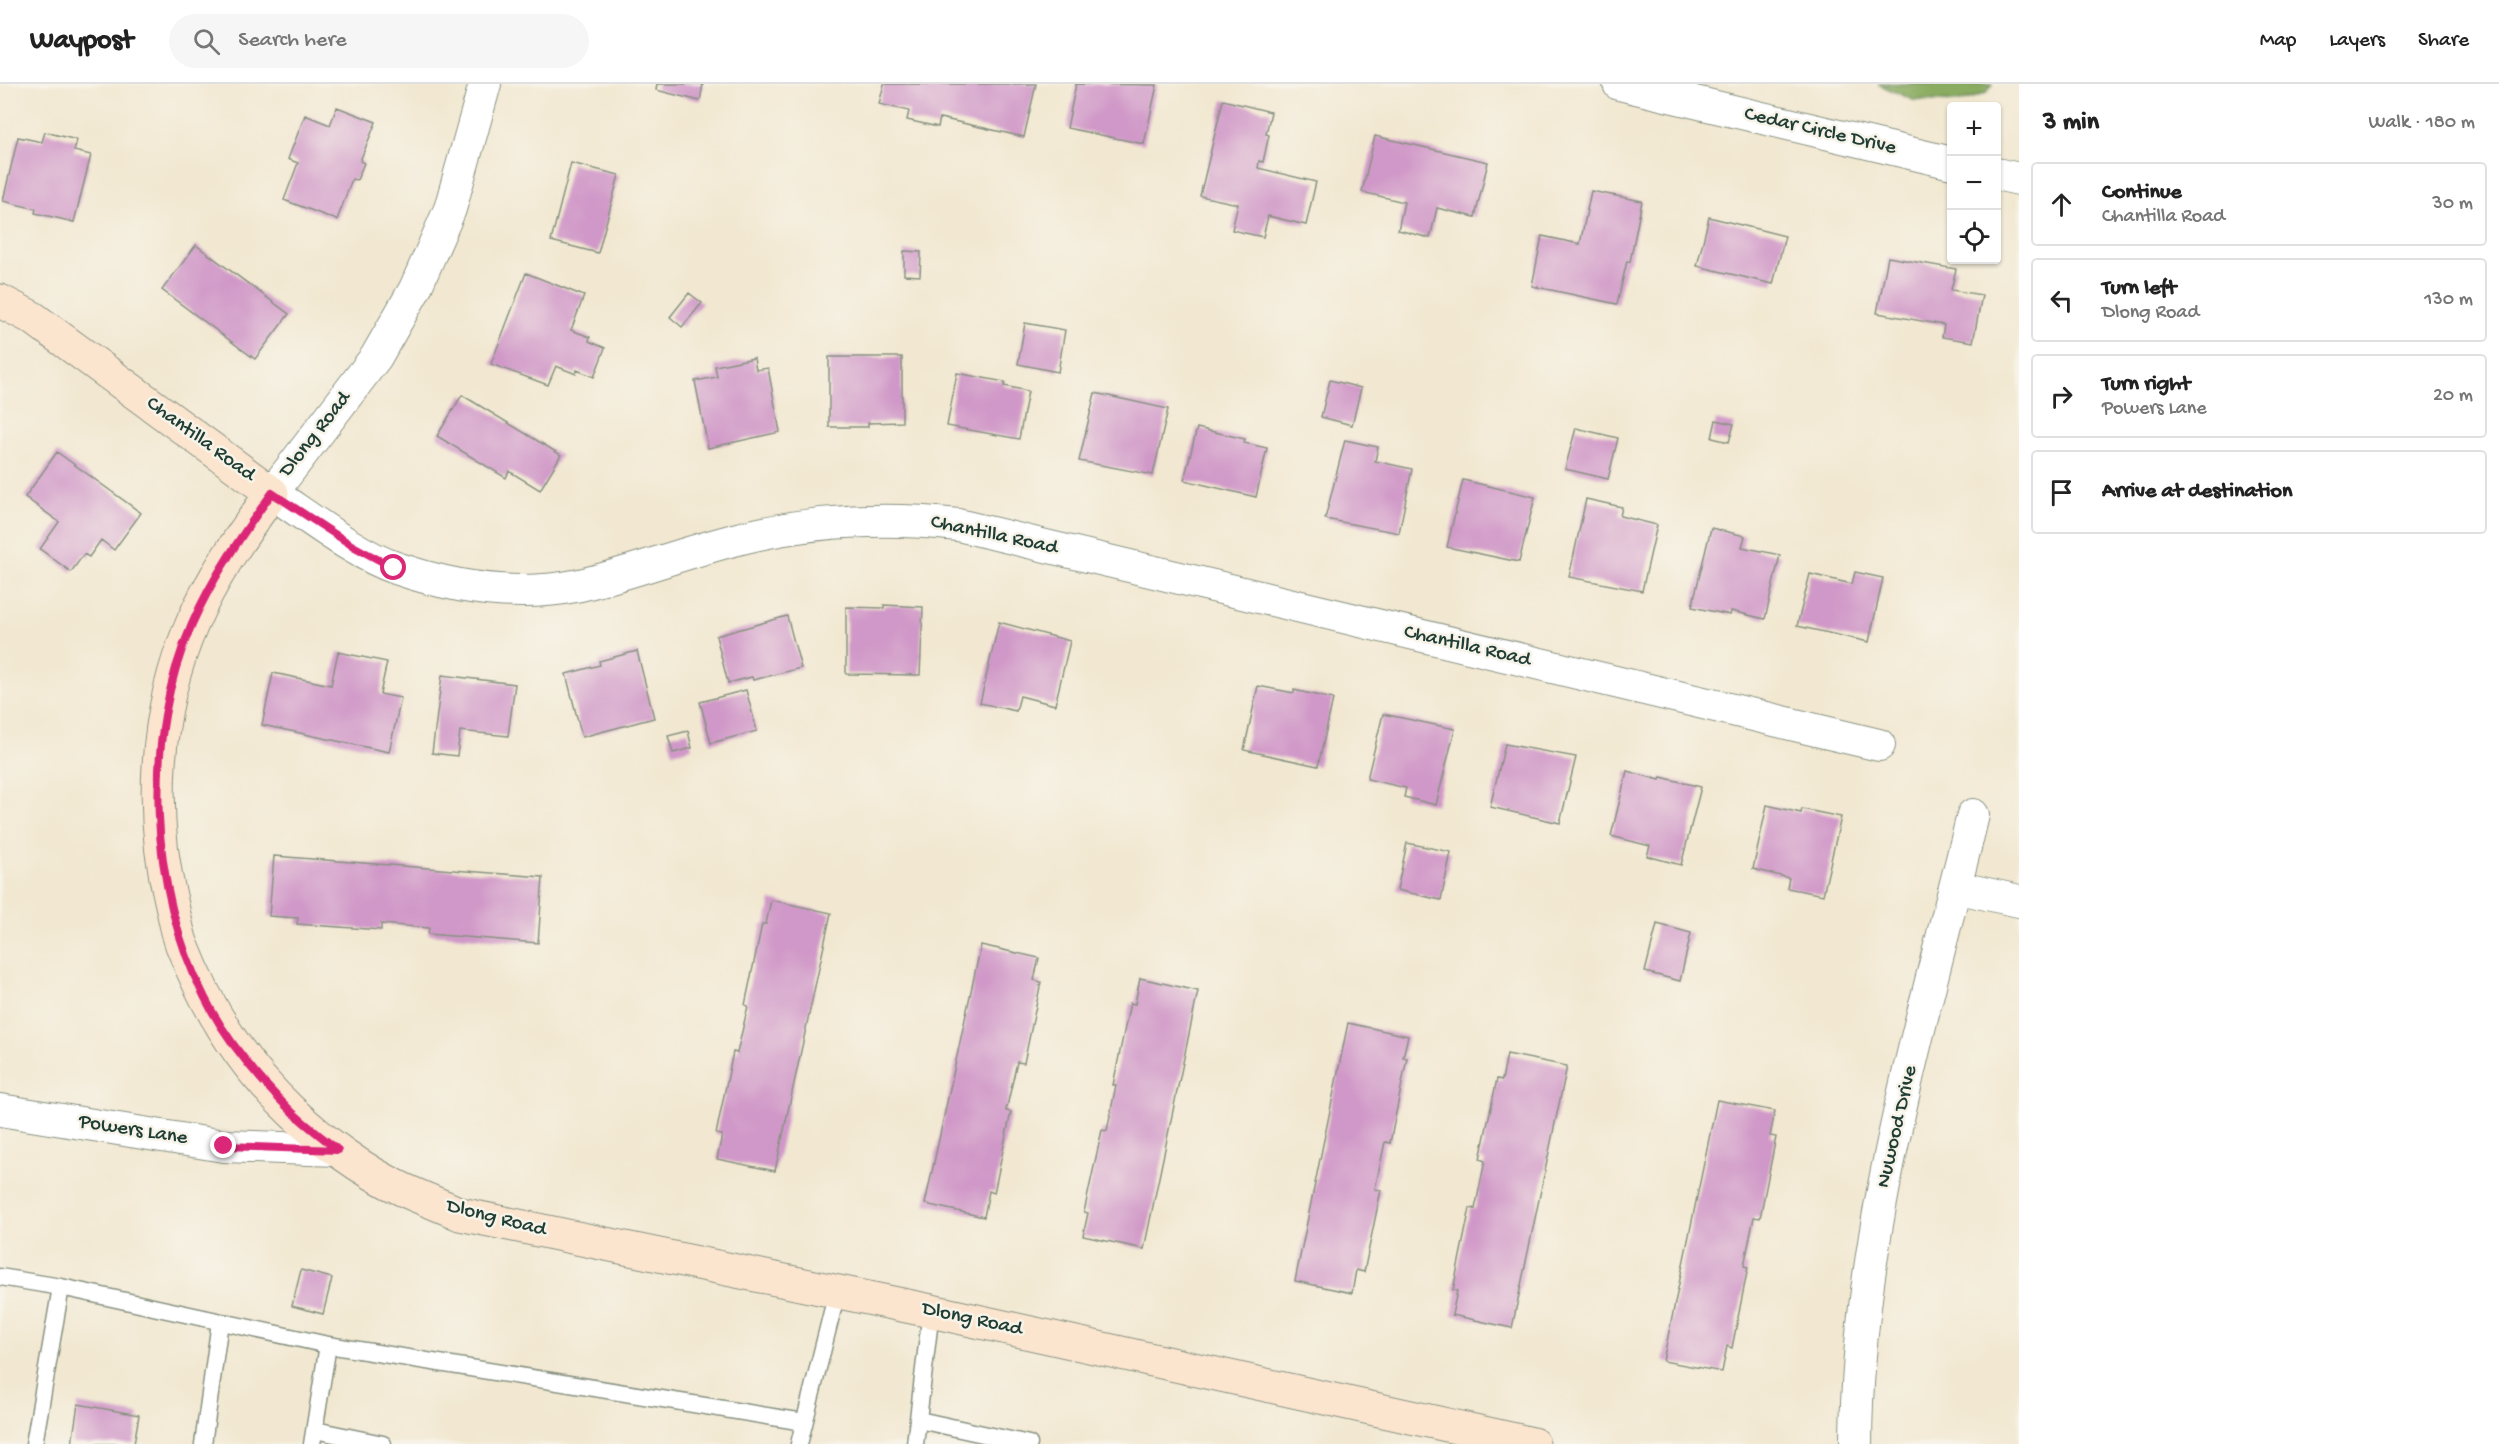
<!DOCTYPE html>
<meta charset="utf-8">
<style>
:root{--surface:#fff;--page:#f6f6f6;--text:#222;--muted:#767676;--line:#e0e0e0}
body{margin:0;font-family:"Gochi Hand",sans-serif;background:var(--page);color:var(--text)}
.controls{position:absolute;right:18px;top:18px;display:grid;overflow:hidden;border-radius:6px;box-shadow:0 2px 4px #0004}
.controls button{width:54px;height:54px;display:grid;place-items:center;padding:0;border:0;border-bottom:2px solid var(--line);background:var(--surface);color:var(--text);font:30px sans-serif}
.stop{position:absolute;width:18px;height:18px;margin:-14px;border:4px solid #db2777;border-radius:50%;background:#fff}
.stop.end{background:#db2777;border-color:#fff;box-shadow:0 2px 6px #0008}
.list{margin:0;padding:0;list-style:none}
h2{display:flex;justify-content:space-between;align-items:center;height:78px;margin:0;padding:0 24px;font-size:26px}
h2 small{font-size:20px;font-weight:400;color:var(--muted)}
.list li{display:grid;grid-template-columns:39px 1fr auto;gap:18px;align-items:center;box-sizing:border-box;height:84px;margin:0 12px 12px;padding:0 12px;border:2px solid var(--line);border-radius:6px}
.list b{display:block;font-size:22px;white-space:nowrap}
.list p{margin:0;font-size:20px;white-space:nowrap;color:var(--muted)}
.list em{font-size:20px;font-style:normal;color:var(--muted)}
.icon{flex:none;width:33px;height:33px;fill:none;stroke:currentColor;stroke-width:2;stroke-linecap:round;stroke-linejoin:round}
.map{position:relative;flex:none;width:2019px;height:1360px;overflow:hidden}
header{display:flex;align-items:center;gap:36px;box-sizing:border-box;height:84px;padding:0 30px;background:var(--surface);border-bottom:2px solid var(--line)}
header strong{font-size:28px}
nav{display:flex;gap:33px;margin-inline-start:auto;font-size:21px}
.search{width:420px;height:54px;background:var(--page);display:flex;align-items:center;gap:15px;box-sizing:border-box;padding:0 21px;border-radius:33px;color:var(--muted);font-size:22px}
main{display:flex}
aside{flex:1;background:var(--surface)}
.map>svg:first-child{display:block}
.forest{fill:#8aac61;stroke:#54744a;stroke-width:1.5}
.building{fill:#d098c8}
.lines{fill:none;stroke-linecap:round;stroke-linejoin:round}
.lane-casing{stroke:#889282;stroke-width:19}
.street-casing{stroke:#889282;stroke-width:34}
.secondary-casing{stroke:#889282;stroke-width:35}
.lane{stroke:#fff;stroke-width:16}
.street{stroke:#fff;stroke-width:32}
.secondary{stroke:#fbe5cf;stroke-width:33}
.route{stroke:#db2777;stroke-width:8}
.labels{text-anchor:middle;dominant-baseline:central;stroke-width:5;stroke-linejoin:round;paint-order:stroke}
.street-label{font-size:21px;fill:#1f3d34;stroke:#f7f3e8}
</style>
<header>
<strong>Waypost</strong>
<div class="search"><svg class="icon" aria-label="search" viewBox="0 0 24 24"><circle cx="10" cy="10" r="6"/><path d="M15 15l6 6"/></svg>Search here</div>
<nav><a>Map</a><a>Layers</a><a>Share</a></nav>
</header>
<main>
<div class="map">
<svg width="2019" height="1360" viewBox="0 0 2019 1360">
<rect width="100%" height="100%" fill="#f7f3e8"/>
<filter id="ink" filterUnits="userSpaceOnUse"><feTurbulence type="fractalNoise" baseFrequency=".0167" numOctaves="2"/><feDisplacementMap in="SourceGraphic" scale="12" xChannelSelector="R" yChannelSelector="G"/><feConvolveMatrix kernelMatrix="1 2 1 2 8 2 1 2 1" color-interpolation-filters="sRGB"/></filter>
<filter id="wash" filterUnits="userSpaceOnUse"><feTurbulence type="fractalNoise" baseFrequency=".008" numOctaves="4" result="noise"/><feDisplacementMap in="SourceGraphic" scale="24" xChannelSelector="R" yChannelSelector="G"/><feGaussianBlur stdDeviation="1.35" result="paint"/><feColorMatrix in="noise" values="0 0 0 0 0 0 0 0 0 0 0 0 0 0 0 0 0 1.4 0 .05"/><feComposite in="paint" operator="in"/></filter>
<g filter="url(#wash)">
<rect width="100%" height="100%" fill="#f2e8d1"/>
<path class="forest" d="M 1878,0 L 1993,0 L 1986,9 L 1961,18 L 1913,16 Z"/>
<g id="blocks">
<path class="building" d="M 657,0 L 703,0 L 700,17 L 656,6 Z
M 884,0 L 1036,0 L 1024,53 L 940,34 L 938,43 L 907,36 L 909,27 L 879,20 Z
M 1076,0 L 1157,1 L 1144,60 L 1067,44 Z
M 1223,16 L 1271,28 L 1266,50 L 1269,51 L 1263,78 L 1259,77 L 1258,84 L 1316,98 L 1306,141 L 1268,132 L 1263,153 L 1232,146 L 1238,120 L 1200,112 Z
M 337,23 L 376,38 L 360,77 L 364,79 L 357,96 L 352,95 L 337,136 L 284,116 L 298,79 L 288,75 L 305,31 L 330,41 Z
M 45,48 L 77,56 L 74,67 L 91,71 L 74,138 L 35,129 L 36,125 L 3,117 L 18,53 L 42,58 Z
M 1375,52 L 1488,78 L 1475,133 L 1437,124 L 1430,154 L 1398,146 L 1404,118 L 1362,108 Z
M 571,79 L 619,91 L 598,169 L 551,157 Z
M 1591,107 L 1642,117 L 1630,178 L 1627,177 L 1617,220 L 1532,202 L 1542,152 L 1580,160 Z
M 1709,133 L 1785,152 L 1773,200 L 1697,182 Z
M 196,161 L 289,230 L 255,275 L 162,206 Z
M 904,167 L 921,168 L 920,192 L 904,191 Z
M 1888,173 L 1956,185 L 1951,206 L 1982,211 L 1973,258 L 1942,253 L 1944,241 L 1877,229 Z
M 526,189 L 584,212 L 571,246 L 590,253 L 589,257 L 605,264 L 594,293 L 577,286 L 576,290 L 556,282 L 548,301 L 491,280 Z
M 689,209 L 702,219 L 682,243 L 670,233 Z
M 1025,239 L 1065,246 L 1058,288 L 1018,280 Z
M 829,273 L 902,273 L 902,338 L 868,339 L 868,343 L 829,343 Z
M 754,274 L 756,286 L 768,284 L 780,348 L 708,364 L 695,297 L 717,293 L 715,282 Z
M 957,289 L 1005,298 L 1004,302 L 1028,307 L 1019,355 L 947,342 Z
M 1330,296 L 1361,304 L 1352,341 L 1321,333 Z
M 1095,309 L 1168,325 L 1153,391 L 1079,377 Z
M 462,311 L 561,371 L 540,406 L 509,387 L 506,394 L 437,352 Z
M 1716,336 L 1734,340 L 1729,358 L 1712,354 Z
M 1197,344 L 1245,355 L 1244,359 L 1267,364 L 1256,413 L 1184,396 Z
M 1576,344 L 1618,354 L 1608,395 L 1565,385 Z
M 1345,356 L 1378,363 L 1375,377 L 1412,385 L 1399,449 L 1325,435 Z
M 57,368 L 141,429 L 114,466 L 101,456 L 89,473 L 84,470 L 71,488 L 40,465 L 59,438 L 25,413 Z
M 1463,396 L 1535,413 L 1519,478 L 1447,463 Z
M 1586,415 L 1622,423 L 1620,432 L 1657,441 L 1642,507 L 1569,493 Z
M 1711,444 L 1745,452 L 1742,463 L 1780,471 L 1765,535 L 1731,527 L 1730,531 L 1692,523 Z
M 1855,488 L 1883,494 L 1869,558 L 1797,542 L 1810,490 L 1852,500 Z
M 884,521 L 923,523 L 920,591 L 846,590 L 846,523 L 884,524 Z
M 787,532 L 801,584 L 753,596 L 752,593 L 728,599 L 716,552 Z
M 999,538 L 1070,557 L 1055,621 L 1020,612 L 1016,627 L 980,619 Z
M 637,567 L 654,634 L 582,653 L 566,590 L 600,581 L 599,577 Z
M 338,568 L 387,578 L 380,610 L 401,614 L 389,668 L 262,641 L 273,589 L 331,601 Z
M 442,591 L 515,600 L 508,652 L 460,647 L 457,672 L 432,669 Z
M 1258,602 L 1294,609 L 1294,606 L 1333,615 L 1318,682 L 1244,666 Z
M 746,606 L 757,647 L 711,659 L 700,618 Z
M 1383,630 L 1455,645 L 1436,721 L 1404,713 L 1406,704 L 1367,695 Z
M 688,647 L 692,664 L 673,669 L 668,652 Z
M 1505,660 L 1576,673 L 1560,739 L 1490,723 Z
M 1627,687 L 1660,696 L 1661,693 L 1701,703 L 1681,781 L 1647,772 L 1650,762 L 1611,752 Z
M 1767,721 L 1801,729 L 1802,725 L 1841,733 L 1823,811 L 1787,804 L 1789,794 L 1753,785 Z
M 1407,759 L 1451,768 L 1441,816 L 1397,806 Z
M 274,772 L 543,793 L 538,859 L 428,850 L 429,844 L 381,840 L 381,846 L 297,840 L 298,834 L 269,832 Z
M 771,816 L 831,829 L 775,1087 L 717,1075 L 722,1051 L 716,1050 L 733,968 L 737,969 L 748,922 L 745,921 L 762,840 L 766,840 Z
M 1657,840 L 1691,849 L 1680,897 L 1645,888 Z
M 981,861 L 1039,874 L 1034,896 L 1041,898 L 1024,979 L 1017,978 L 1006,1027 L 1011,1028 L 994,1109 L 989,1107 L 984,1133 L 925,1120 Z
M 1140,894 L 1198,907 L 1144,1165 L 1083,1152 L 1088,1129 L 1084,1128 L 1102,1046 L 1107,1047 L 1116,1001 L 1113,1001 L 1130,919 L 1135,920 Z
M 1348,939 L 1408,952 L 1403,973 L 1407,974 L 1390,1059 L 1385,1058 L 1375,1105 L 1381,1106 L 1364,1188 L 1356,1186 L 1352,1209 L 1295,1197 Z
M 1507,970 L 1567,982 L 1512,1244 L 1452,1231 L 1457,1207 L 1453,1206 L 1470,1124 L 1475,1125 L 1485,1077 L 1480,1075 L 1497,995 L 1502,996 Z
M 1717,1016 L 1775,1027 L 1770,1052 L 1776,1053 L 1760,1134 L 1754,1133 L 1744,1182 L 1748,1183 L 1732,1264 L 1727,1262 L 1722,1288 L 1663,1277 Z
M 301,1186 L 332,1194 L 323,1230 L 292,1222 Z
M 78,1320 L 139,1331 L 134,1360 L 72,1360 Z"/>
</g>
</g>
<g filter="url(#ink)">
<use href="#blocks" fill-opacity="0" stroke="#889282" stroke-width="1.5"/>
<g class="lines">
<g class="lane-casing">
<path id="lane" d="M 0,1193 L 61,1203 L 34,1360
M 61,1203 L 328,1261
M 919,1336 L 1029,1360
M 315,1346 L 383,1360
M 203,1360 L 220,1238
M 312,1360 L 328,1261 L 804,1338
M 799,1360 L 837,1208
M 915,1360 L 931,1227"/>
</g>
<g class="street-casing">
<path id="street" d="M 485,0 L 450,125 L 415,205 L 376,273 L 272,409 C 307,432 357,471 396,484 C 454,504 519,514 580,501 C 636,488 690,466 746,453 C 816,436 886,433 958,441 L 1879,661
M 1619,0 L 1952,79
M 1996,90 L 2019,95
M 1955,803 L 2019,817
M 0,1026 L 224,1062 L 338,1066
M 1856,1360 C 1857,1147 1923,937 1973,731"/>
</g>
<g class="secondary-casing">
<path id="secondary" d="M 0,217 L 33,234 L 272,409 C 242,451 212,493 192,540 C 154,627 149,730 172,821 C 175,834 177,848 182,861 C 206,922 242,981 291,1027 C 321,1056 363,1087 402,1105 C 421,1114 441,1121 460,1130 L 931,1227 L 1533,1360"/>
</g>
<use href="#lane" class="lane"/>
<use href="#street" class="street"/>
<use href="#secondary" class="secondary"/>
</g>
</g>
<g class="lines" filter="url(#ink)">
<path class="route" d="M 224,1062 L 338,1066 C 322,1053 304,1040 289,1025 C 257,993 225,954 205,914 C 149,805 142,653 192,540 C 213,492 242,451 272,409 L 353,462 L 394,484"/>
</g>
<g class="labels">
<g class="street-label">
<text transform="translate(1820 48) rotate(13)">Cedar Circle Drive</text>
<text transform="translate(316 351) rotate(-52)">Dlong Road</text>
<text transform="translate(200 356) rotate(36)">Chantilla Road</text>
<text transform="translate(994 452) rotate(12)">Chantilla Road</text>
<text transform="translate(1467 563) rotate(13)">Chantilla Road</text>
<text transform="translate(1898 1043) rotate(-77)">Nuwood Drive</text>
<text transform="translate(133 1047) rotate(9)">Powers Lane</text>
<text transform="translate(496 1135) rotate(14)">Dlong Road</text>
<text transform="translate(972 1236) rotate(12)">Dlong Road</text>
</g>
</g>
</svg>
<div class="controls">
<button>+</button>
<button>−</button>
<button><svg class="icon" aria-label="locate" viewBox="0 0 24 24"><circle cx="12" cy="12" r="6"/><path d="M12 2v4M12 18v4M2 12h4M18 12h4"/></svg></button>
</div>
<div class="stop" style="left:394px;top:484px"></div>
<div class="stop end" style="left:224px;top:1062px"></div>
</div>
<aside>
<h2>3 min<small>Walk · 180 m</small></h2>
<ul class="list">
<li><svg class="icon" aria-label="ahead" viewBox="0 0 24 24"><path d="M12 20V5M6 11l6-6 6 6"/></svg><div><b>Continue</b><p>Chantilla Road</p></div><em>30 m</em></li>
<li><svg class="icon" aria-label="left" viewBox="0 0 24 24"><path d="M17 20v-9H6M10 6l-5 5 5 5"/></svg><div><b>Turn left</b><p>Dlong Road</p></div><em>130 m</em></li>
<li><svg class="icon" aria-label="right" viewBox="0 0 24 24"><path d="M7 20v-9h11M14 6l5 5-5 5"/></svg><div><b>Turn right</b><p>Powers Lane</p></div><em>20 m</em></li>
<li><svg class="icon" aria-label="arrive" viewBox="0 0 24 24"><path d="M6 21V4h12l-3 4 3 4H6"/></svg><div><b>Arrive at destination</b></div></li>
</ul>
</aside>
</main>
